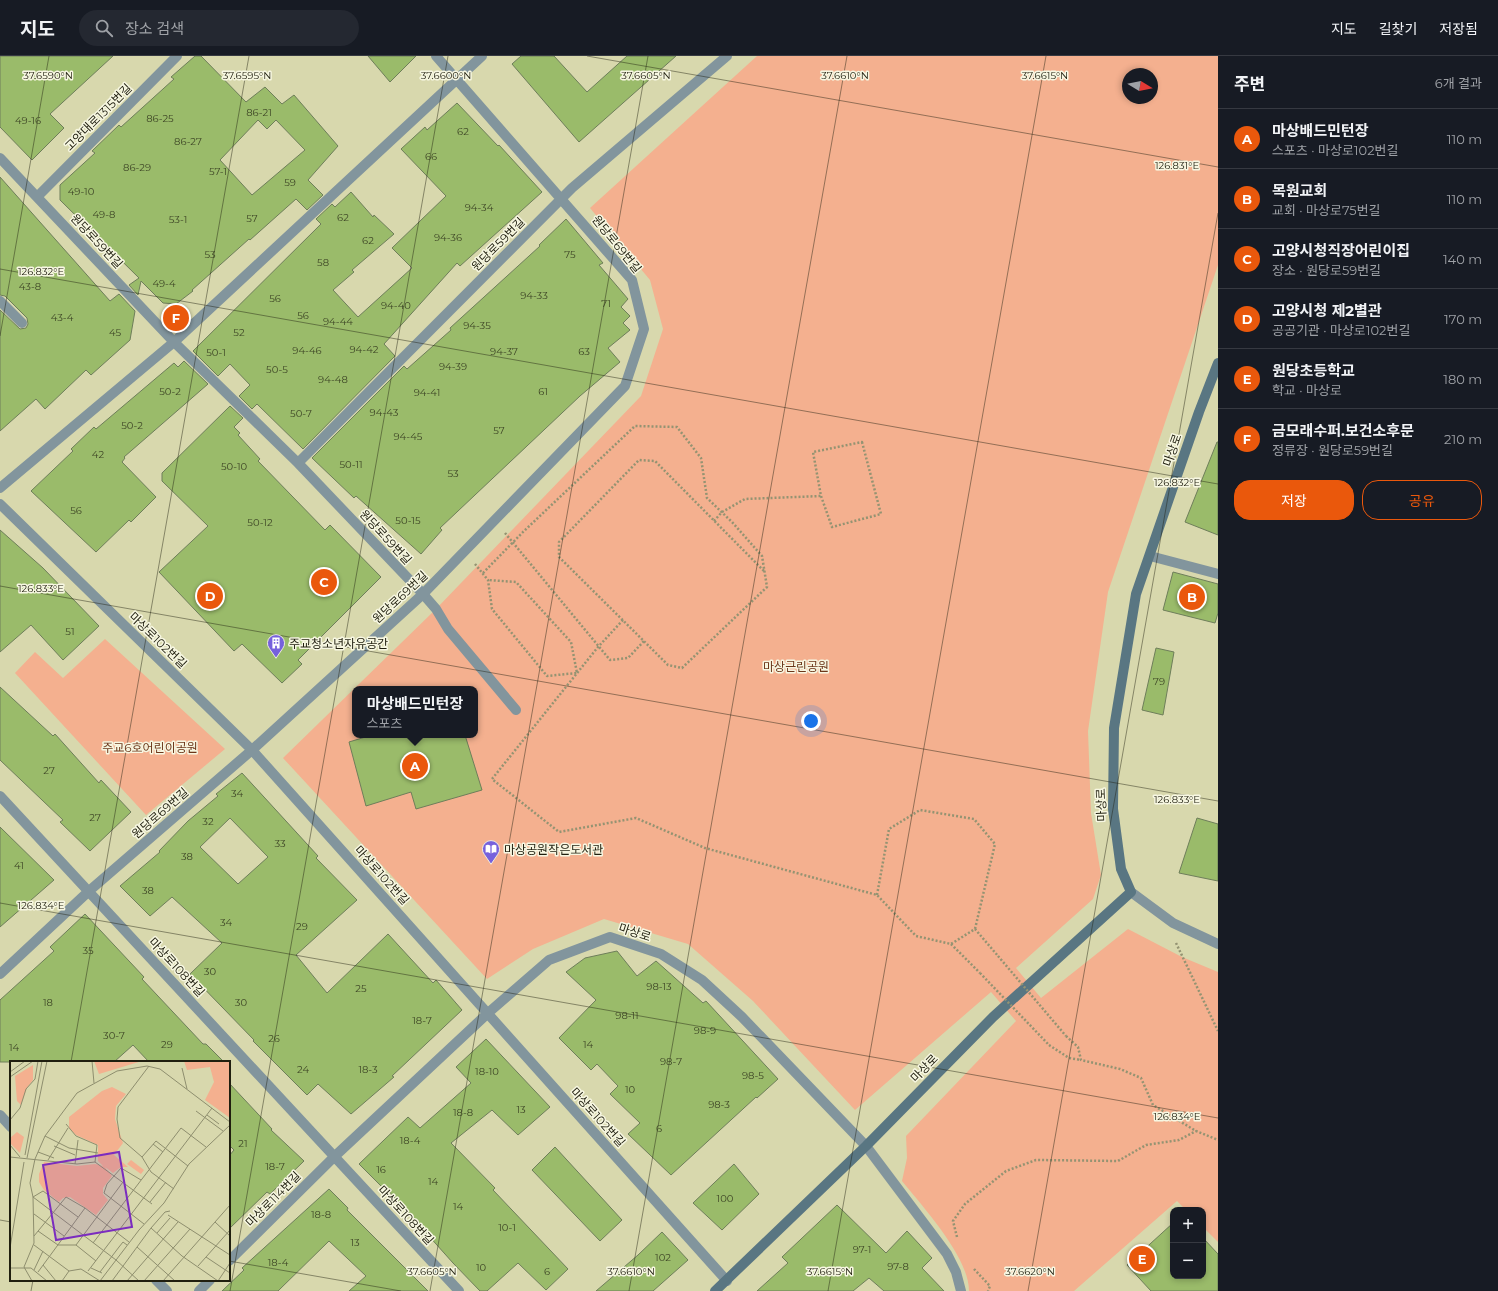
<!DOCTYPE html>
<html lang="ko">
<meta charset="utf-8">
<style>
:root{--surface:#171b24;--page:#242831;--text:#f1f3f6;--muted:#9ea1a6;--line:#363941;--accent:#ea580c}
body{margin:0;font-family:Montserrat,"Noto Sans KR",sans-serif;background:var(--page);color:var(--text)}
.controls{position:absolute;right:12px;bottom:12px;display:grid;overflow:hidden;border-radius:8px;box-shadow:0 2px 6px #0003}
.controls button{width:36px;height:36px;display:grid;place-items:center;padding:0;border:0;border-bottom:1px solid var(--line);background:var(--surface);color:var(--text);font:20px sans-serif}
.compass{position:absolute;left:1122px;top:12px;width:36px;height:36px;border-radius:50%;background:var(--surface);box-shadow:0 2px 6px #0003;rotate:100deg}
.you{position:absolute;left:811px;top:665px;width:14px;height:14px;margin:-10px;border:3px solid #fff;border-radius:50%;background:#1a73e8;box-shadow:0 0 0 6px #1a73e833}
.badge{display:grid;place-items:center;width:26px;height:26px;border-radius:50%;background:var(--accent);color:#fff;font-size:13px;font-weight:700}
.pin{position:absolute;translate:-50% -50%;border:2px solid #fff;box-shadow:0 1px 4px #0006}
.popup{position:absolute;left:352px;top:630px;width:126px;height:52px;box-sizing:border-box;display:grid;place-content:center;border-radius:8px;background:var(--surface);filter:drop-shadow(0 1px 3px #0005);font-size:13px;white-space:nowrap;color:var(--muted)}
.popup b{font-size:15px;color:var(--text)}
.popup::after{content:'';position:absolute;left:50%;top:100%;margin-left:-8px;border:8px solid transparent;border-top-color:var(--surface)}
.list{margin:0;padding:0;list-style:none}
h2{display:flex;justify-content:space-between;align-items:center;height:52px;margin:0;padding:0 16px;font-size:17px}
h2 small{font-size:13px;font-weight:400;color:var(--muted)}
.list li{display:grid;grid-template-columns:26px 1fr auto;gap:12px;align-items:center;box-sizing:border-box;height:60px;padding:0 16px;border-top:1px solid var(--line)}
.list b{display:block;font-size:15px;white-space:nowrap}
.list p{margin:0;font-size:13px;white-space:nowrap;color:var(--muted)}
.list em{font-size:13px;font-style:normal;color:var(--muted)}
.actions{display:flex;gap:8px;padding:12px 16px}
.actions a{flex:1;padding:9px 0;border:1px solid var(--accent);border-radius:16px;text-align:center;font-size:14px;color:var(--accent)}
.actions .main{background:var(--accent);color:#fff}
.icon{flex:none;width:22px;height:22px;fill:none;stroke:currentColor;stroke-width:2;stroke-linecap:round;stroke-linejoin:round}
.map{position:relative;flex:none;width:1218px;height:1235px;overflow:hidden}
header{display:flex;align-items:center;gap:24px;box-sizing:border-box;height:56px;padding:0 20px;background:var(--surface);border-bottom:1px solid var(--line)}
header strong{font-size:19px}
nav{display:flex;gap:22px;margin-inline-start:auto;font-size:14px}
.search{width:280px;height:36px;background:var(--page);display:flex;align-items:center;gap:10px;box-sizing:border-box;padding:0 14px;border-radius:22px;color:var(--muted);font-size:15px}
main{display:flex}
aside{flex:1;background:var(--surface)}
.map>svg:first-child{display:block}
.green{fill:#f4b08f;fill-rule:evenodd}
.building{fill:#9abb6a;stroke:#6e7e5a;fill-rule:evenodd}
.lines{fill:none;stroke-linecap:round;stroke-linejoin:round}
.path{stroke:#949372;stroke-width:2.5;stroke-dasharray:2 2;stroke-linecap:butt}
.lane{stroke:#82959d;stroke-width:10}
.street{stroke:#82959d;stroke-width:10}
.secondary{stroke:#597682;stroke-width:10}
.path-bridge{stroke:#949372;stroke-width:2.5;stroke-dasharray:2 2;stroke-linecap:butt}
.ticks{fill:none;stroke:#201f0f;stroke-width:1;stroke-opacity:0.45}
.labels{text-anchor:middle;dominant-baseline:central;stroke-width:3;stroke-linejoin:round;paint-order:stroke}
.number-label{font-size:10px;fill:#3e4626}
.street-label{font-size:12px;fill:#201f0f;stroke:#f7f7e2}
.poi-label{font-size:12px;fill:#201f0f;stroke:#f7f7e2;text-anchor:start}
.park-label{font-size:12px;fill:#6d371a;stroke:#f7f7e2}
.inset-road{fill:none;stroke:#8e8e6e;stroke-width:1}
.view{fill:#7b2cbf;fill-opacity:0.15;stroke:#7b2cbf;stroke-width:2}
.inset-edge{fill:none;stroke:#201f0f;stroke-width:2}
.ticks-label{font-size:10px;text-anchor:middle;fill:#201f0f;stroke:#f7f7e2;stroke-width:3;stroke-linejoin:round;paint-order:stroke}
</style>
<header>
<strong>지도</strong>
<div class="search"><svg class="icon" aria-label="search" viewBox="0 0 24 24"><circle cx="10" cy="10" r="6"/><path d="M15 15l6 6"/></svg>장소 검색</div>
<nav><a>지도</a><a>길찾기</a><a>저장됨</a></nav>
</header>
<main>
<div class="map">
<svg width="1218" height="1235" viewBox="0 0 1218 1235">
<rect width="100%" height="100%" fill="#d8d8ad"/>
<path class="green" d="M 757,0 L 1218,0 L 1218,209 L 1108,536 L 1088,675 L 1091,757 L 1101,819 L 1093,843 L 1016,912 L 1041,942 L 1128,873 L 1182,901 L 1218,916 L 1218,1186 L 1203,1171 L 1203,1154 L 1186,1154 L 1177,1145 L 1074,1235 L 969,1235 C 969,1201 923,1151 902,1125 L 907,1102 L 906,1080 L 1016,965 L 991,936 L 855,1054 L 753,945 L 688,888 L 604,863 L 533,893 L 487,923 L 283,702 L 436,553 L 641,340 L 663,273 L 650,224 L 590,152 ZM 1128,18 L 1152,18 L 1152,42 L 1128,42 ZM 355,633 L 475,633 L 475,679 L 355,679 Z
M 105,583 L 225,693 L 146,759 L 15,617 L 35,596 L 63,622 Z"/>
<path class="building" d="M 0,0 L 113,0 L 50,58 L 64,72 L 32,104 L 0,71 Z
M 195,0 L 201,0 L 246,46 L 265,31 L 282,48 L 294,39 L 338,90 L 308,124 L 323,139 L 307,154 L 296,143 L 250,184 L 249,183 L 192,234 L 193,235 L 176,248 L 163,247 L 141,225 L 138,239 L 129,229 L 139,222 L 60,144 L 60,129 L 95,97 L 92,95 L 119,69 L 121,71 L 174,23 L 171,21 ZM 258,64 L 267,73 L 276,64 L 305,94 L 252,139 L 220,104 Z
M 368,0 L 416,0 L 390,26 Z
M 521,0 L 554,0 L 587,36 L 627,0 L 676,0 L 579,86 L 512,8 Z
M 457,47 L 498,90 L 499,89 L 542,136 L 460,210 L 457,207 L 384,288 L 395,300 L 303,393 L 257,348 L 252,353 L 239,340 L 250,329 L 230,308 L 218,320 L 193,295 L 321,168 L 316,163 L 332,148 L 335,151 L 351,136 L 373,161 L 374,159 L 394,178 L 352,214 L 354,216 L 333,234 L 358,261 L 412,212 L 392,192 L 446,140 L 401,93 L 425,71 L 427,74 Z
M 0,121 L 110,245 L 119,238 L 135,255 L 130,284 L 91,319 L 86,314 L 45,353 L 36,343 L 0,375 L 0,254 L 20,273 L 26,272 L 28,268 L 27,262 L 5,240 L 0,239 Z
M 566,163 L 603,207 L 599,209 L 628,243 L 621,251 L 630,260 L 623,267 L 630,274 L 608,292 L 620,306 L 580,340 L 440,472 L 442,474 L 421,498 L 356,440 L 354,442 L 312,402 L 404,310 L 407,313 L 451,274 L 450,272 L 540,190 L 539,189 Z
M 184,305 L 208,328 L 124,401 L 125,402 L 122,406 L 156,441 L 131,466 L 129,464 L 96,496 L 31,435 L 73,395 L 71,393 L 94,371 L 96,373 L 174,307 L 178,311 Z
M 230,350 L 243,362 L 234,371 L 240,377 L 238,379 L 260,403 L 258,405 L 325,474 L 330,469 L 381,521 L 298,604 L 302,608 L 282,627 L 242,588 L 234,595 L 159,516 L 208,470 L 162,425 L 162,417 Z
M 1217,386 L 1218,386 L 1218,479 L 1185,466 Z
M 0,474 L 43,512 L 99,570 L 63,604 L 31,569 L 0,596 Z
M 1173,516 L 1218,528 L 1218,557 L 1215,567 L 1163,554 Z
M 1156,592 L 1174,596 L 1163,659 L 1142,654 Z
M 0,631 L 53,680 L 55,678 L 99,727 L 101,724 L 131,756 L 90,795 L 60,766 L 63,764 L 0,704 Z
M 372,679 L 465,679 L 482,734 L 416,753 L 411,736 L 366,750 L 349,686 Z
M 242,717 L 318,800 L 316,802 L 357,844 L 296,899 L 327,937 L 388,878 L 433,927 L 436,924 L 462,954 L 392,1020 L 394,1021 L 351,1058 L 318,1028 L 307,1039 L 253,985 L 254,984 L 190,918 L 222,887 L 172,841 L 150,860 L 120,830 L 160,796 L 159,795 L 188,765 L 218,740 L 216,738 ZM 230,762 L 268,801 L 238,828 L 200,791 Z
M 1197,762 L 1218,768 L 1218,825 L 1179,817 Z
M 0,771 L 54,824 L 0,871 Z
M 85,858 L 144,921 L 142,923 L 203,988 L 206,988 L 224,1006 L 149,1006 L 133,989 L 114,1006 L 0,1006 L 0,944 L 54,895 L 50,891 Z
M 617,895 L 637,920 L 656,905 L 703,947 L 706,945 L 778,1023 L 757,1042 L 756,1041 L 671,1119 L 628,1078 L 640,1067 L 610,1038 L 618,1030 L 597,1008 L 591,1014 L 559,982 L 596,944 L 566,916 L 585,902 Z
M 486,983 L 550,1051 L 518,1079 L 492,1054 L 451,1087 L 495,1132 L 493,1134 L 568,1213 L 546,1234 L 518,1207 L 487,1235 L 480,1235 L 453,1207 L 386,1132 L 384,1133 L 359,1108 L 408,1061 L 420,1072 L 471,1027 L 456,1011 Z
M 229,1027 L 272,1073 L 271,1074 L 304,1105 L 270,1138 L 267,1136 L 229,1173 L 229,1100 L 234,1094 L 229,1089 Z
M 555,1091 L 622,1164 L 600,1185 L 532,1114 Z
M 734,1108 L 759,1138 L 722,1174 L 693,1147 Z
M 329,1133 L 348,1152 L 347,1154 L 428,1235 L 349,1235 L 366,1220 L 329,1185 L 278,1235 L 222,1235 L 244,1214 L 242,1212 Z
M 837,1149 L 886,1197 L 907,1175 L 932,1202 L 922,1212 L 944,1235 L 884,1235 L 869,1222 L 853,1235 L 757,1235 L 788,1207 L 782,1201 Z
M 1173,1167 L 1173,1220 L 1203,1220 L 1203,1182 L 1218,1198 L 1218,1235 L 1151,1235 L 1127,1209 Z
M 662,1176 L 688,1204 L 653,1235 L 596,1235 L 638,1199 Z"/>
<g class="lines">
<path class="path" d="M 862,386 L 881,458 L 832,471 L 821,440 L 813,396 Z
M 714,465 L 722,456 L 745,443 L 821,440
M 505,477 L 610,604 L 628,602 L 644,585
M 475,508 L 488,524 L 492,553 L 547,620 L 577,617 L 571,586 L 516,526 L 488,524
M 483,517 L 523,476 L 635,370 L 677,371 L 701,402 L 707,442 L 732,466 L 762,500 L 767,531 L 682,612 L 668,609 L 559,501 L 559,486 L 639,404 L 655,405 L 764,515
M 623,564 L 598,591 L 492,723 L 559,776 L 636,762 L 705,792 L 877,839 L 916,880 L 951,888 L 975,873 L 998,900
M 877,839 L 889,773 L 920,754 L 974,763 L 995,788 L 975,873
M 1176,887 L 1218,975
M 951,888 L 980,917
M 1066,980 L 1078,991 L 1081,1004 L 1120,1013 L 1141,1022 L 1153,1049 L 1196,1075 L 1218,1084
M 1049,989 L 1069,1002 L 1081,1004
M 957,1181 L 953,1165 L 965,1148 L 1006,1115 L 1036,1104 L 1118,1105 L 1146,1089 L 1179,1084 L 1196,1075
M 974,1213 L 990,1230 L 988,1235"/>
<path class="lane" d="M 423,538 L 436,553 L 448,573 L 516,654"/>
<path class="street" d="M 0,102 L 174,286 L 298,407 L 423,538
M 38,140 L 177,0
M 0,245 L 22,267
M 298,407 L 572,132 L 727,0
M 0,432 L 174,286 L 482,0
M 0,448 L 252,694 L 727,1225
M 1150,500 L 1218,518
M 0,740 L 459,1235
M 1131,836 L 1173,867 L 1218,888
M 0,918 L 89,835 L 252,694 L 423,538 L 625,330 L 644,273 L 632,224 L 436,0
M 0,1059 L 11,1071
M 229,1205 L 335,1100 L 488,957 L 549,904 L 610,881 L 661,898 L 702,924 L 742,961 L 866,1090 L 947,1198 L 956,1216 L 961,1235
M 156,1224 L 167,1235
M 199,1235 L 210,1224"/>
<path class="secondary" d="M 715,1235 L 866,1090 L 993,961 L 1131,836 L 1121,813 L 1113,753 L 1114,672 L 1136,538 L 1199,356 L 1218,307"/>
<path class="path-bridge" d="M 998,900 L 1066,980
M 980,917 L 1049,989"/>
</g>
<path class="ticks" d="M 587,0 L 1218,111M 0,213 L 1218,428M 0,280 L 49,0M 0,530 L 1218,745M 0,847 L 1218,1062M 71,1006 L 249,0M 0,1164 L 11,1166M 229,1205 L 401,1235M 31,1235 L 33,1224M 230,1235 L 448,0M 430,1235 L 648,0M 629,1235 L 847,0M 828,1235 L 1046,0M 1028,1235 L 1218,157"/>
<defs>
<g id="building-pin" transform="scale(0.9)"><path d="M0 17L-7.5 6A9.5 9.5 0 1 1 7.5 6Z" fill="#7661dc" stroke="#f7f7e2"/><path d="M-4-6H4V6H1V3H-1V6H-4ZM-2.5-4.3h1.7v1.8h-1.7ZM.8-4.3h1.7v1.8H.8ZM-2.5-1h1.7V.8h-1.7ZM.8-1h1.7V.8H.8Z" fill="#fff"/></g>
<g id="library-pin" transform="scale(0.9)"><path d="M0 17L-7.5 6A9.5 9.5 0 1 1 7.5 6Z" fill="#7661dc" stroke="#f7f7e2"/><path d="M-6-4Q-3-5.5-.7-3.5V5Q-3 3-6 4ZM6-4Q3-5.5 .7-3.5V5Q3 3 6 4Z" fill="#fff"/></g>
</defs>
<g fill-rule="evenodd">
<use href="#building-pin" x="276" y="587"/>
<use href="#library-pin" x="491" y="793"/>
</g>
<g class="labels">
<g class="number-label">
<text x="259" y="56">86-21</text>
<text x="160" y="62">86-25</text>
<text x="28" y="64">49-16</text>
<text x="463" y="75">62</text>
<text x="188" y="85">86-27</text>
<text x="431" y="100">66</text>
<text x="137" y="111">86-29</text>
<text x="218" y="115">57-1</text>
<text x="290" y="126">59</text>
<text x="81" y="135">49-10</text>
<text x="479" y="151">94-34</text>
<text x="104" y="158">49-8</text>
<text x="343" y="161">62</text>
<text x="252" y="162">57</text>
<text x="178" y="163">53-1</text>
<text x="448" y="181">94-36</text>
<text x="368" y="184">62</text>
<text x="210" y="198">53</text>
<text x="570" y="198">75</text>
<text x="323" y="206">58</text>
<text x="164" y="227">49-4</text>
<text x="30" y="230">43-8</text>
<text x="534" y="239">94-33</text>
<text x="275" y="242">56</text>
<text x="606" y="247">71</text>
<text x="396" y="249">94-40</text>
<text x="303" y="259">56</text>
<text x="62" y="261">43-4</text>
<text x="338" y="265">94-44</text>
<text x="477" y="269">94-35</text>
<text x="115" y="276">45</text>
<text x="239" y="276">52</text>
<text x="364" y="293">94-42</text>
<text x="307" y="294">94-46</text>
<text x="504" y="295">94-37</text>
<text x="584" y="295">63</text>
<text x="216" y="296">50-1</text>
<text x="453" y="310">94-39</text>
<text x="277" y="313">50-5</text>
<text x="333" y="323">94-48</text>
<text x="170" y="335">50-2</text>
<text x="543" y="335">61</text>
<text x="427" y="336">94-41</text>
<text x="384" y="356">94-43</text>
<text x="301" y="357">50-7</text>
<text x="132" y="369">50-2</text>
<text x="499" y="374">57</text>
<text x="408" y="380">94-45</text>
<text x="98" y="398">42</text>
<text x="351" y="408">50-11</text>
<text x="234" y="410">50-10</text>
<text x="453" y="417">53</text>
<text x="76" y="454">56</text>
<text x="408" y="464">50-15</text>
<text x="260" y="466">50-12</text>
<text x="70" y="575">51</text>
<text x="1159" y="625">79</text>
<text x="49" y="714">27</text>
<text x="237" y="737">34</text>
<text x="95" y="761">27</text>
<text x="208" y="765">32</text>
<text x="280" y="787">33</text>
<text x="187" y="800">38</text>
<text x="19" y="809">41</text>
<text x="148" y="834">38</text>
<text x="226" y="866">34</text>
<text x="302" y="870">29</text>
<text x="88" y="894">35</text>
<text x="210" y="915">30</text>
<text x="659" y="930">98-13</text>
<text x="361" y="932">25</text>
<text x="48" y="946">18</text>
<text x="241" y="946">30</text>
<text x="627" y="959">98-11</text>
<text x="422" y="964">18-7</text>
<text x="705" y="974">98-9</text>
<text x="114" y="979">30-7</text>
<text x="274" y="982">26</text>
<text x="167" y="988">29</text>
<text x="588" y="988">14</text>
<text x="14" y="991">14</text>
<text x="671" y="1005">98-7</text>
<text x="303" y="1013">24</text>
<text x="368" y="1013">18-3</text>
<text x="487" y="1015">18-10</text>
<text x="753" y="1019">98-5</text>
<text x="630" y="1033">10</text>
<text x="719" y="1048">98-3</text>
<text x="521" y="1053">13</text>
<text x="463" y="1056">18-8</text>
<text x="659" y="1072">6</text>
<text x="410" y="1084">18-4</text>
<text x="243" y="1087">21</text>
<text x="275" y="1110">18-7</text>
<text x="381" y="1113">16</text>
<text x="433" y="1125">14</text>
<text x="725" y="1142">100</text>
<text x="458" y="1150">14</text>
<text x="321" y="1158">18-8</text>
<text x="507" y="1171">10-1</text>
<text x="355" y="1186">13</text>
<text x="862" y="1193">97-1</text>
<text x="663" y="1201">102</text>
<text x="278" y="1206">18-4</text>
<text x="898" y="1210">97-8</text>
<text x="481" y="1211">10</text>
<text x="547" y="1215">6</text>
</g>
<g class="street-label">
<text transform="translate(98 61) rotate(-45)">고양대로1315번길</text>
<text transform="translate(97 185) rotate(47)">원당로59번길</text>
<text transform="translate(498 188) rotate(-45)">원당로59번길</text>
<text transform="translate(617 188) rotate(51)">원당로69번길</text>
<text transform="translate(1172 394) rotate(-71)">마상로</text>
<text transform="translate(386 481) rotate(47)">원당로59번길</text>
<text transform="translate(400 541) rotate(-43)">원당로69번길</text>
<text transform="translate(158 584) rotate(44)">마상로102번길</text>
<text transform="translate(1101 749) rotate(-92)">마상로</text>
<text transform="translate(160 757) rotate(-41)">원당로69번길</text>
<text transform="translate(382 819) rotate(48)">마상로102번길</text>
<text transform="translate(635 876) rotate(18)">마상로</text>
<text transform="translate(177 911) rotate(47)">마상로108번길</text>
<text transform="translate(924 1012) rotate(-46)">마상로</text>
<text transform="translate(598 1061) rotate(48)">마상로102번길</text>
<text transform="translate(273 1143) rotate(-45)">마상로114번길</text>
<text transform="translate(406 1159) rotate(47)">마상로108번길</text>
</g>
<g class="poi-label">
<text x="289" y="587">주교청소년자유공간</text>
<text x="504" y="793">마상공원작은도서관</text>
</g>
<g class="park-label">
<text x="796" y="610">마상근린공원</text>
<text x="150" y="691">주교6호어린이공원</text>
</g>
</g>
<g transform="translate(10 1005)">
<rect width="220" height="220" fill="#d8d8ad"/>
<path d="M 84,0 L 132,0 L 89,13 ZM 174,0 L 220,0 L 220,57 L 195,39 L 204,21 L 200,6 L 177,9 ZM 23,4 L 23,19 L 17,27 L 11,44 L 7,40 L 5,15 ZM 102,26 L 116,33 L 106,45 L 105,58 L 113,82 L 104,94 L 118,106 L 111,106 L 103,112 L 95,106 L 102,115 L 93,127 L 93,133 L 98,139 L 86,154 L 60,136 L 53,137 L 49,141 L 34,129 L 29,121 L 29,113 L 34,101 L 67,105 L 85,103 L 93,105 L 88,100 L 88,84 L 66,74 L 59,67 L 59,56 L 92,30 ZM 7,71 L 14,76 L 10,92 L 0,82 L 0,77 ZM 121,99 L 134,109 L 131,113 L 117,103 Z" fill="#f4b08f"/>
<path class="inset-road" d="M 82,0 L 84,22M 139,5 L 108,46 L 107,58 L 110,77 L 132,96 L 141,111 L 164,128M 172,7 L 177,28M 0,11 L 15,0M 0,16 L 23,0M 186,50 L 213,70M 197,54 L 209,63M 0,59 L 10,47 L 16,28 L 25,18 L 28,0M 56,63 L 66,75 L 87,84 L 85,101M 35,75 L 59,87 L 88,92M 143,83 L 153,91M 0,84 L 10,96M 44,85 L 65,94M 28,91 L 44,97M 15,94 L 32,0M 0,96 L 67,103 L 85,101 L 142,143M 132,96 L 146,80 L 178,105M 17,97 L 37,0M 38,99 L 58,67M 65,103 L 68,79M 131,119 L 111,107 L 97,123 L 94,132 L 134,163M 23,136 L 33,130 L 68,156M 140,141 L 156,121M 24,153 L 54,175M 158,154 L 220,194M 205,161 L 220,175M 141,167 L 172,195 L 208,220M 28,170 L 48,184M 147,172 L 160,157M 24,175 L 56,136 L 75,147 L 119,181M 83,182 L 171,67 L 196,86M 24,184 L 59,210M 48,184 L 66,184M 66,184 L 113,121M 66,184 L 86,200M 127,186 L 165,220M 0,187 L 14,101M 196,196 L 220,212M 33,204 L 46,220M 188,205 L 220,169M 0,207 L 21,207 L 37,220M 81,207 L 92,212M 24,209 L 33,190M 78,210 L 202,47M 28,211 L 75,147M 90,211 L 109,186 L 113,181 L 117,184M 22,220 L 14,206 L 24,182 L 23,136M 52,220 L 59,210 L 71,208 L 90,220M 90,220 L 129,169 L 154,142 L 179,103 L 220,64M 102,220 L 141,167 L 155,151 L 160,150M 117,220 L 168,161M 129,220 L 106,199 L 23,136 L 20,122 L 25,98 L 35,75 L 67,32 L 107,10 L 137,5 L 150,8 L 220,61M 134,220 L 180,168M 153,220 L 220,144M 208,220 L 220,202"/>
<path class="view" d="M 109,91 L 122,166 L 46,179 L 33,104 Z"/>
<rect width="220" height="220" class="inset-edge"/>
</g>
<g class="ticks-label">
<text x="48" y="23">37.6590°N</text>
<text x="247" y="23">37.6595°N</text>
<text x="446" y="23">37.6600°N</text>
<text x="646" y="23">37.6605°N</text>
<text x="845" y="23">37.6610°N</text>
<text x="1045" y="23">37.6615°N</text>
<text x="1177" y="113">126.831°E</text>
<text x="41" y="219">126.832°E</text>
<text x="1177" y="430">126.832°E</text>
<text x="41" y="536">126.833°E</text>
<text x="1177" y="747">126.833°E</text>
<text x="41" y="853">126.834°E</text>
<text x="1177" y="1064">126.834°E</text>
<text x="432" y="1219">37.6605°N</text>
<text x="631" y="1219">37.6610°N</text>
<text x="830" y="1219">37.6615°N</text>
<text x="1030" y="1219">37.6620°N</text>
</g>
</svg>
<div class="controls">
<button>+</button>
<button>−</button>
</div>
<svg class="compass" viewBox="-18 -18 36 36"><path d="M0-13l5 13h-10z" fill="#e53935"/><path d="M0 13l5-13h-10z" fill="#9ea1a6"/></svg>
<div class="you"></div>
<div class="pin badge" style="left:415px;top:710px">A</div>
<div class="popup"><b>마상배드민턴장</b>스포츠</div>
<div class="pin badge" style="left:1192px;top:541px">B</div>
<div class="pin badge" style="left:324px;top:526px">C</div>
<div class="pin badge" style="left:210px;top:540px">D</div>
<div class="pin badge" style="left:1142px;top:1203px">E</div>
<div class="pin badge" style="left:176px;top:262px">F</div>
</div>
<aside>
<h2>주변<small>6개 결과</small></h2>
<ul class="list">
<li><span class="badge">A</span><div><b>마상배드민턴장</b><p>스포츠 · 마상로102번길</p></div><em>110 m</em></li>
<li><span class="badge">B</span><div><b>목원교회</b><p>교회 · 마상로75번길</p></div><em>110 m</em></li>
<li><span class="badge">C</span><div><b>고양시청직장어린이집</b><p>장소 · 원당로59번길</p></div><em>140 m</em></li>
<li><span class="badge">D</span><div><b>고양시청 제2별관</b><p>공공기관 · 마상로102번길</p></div><em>170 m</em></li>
<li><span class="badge">E</span><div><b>원당초등학교</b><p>학교 · 마상로</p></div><em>180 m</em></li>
<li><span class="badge">F</span><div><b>금모래수퍼.보건소후문</b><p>정류장 · 원당로59번길</p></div><em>210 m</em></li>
</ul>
<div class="actions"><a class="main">저장</a><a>공유</a></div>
</aside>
</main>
